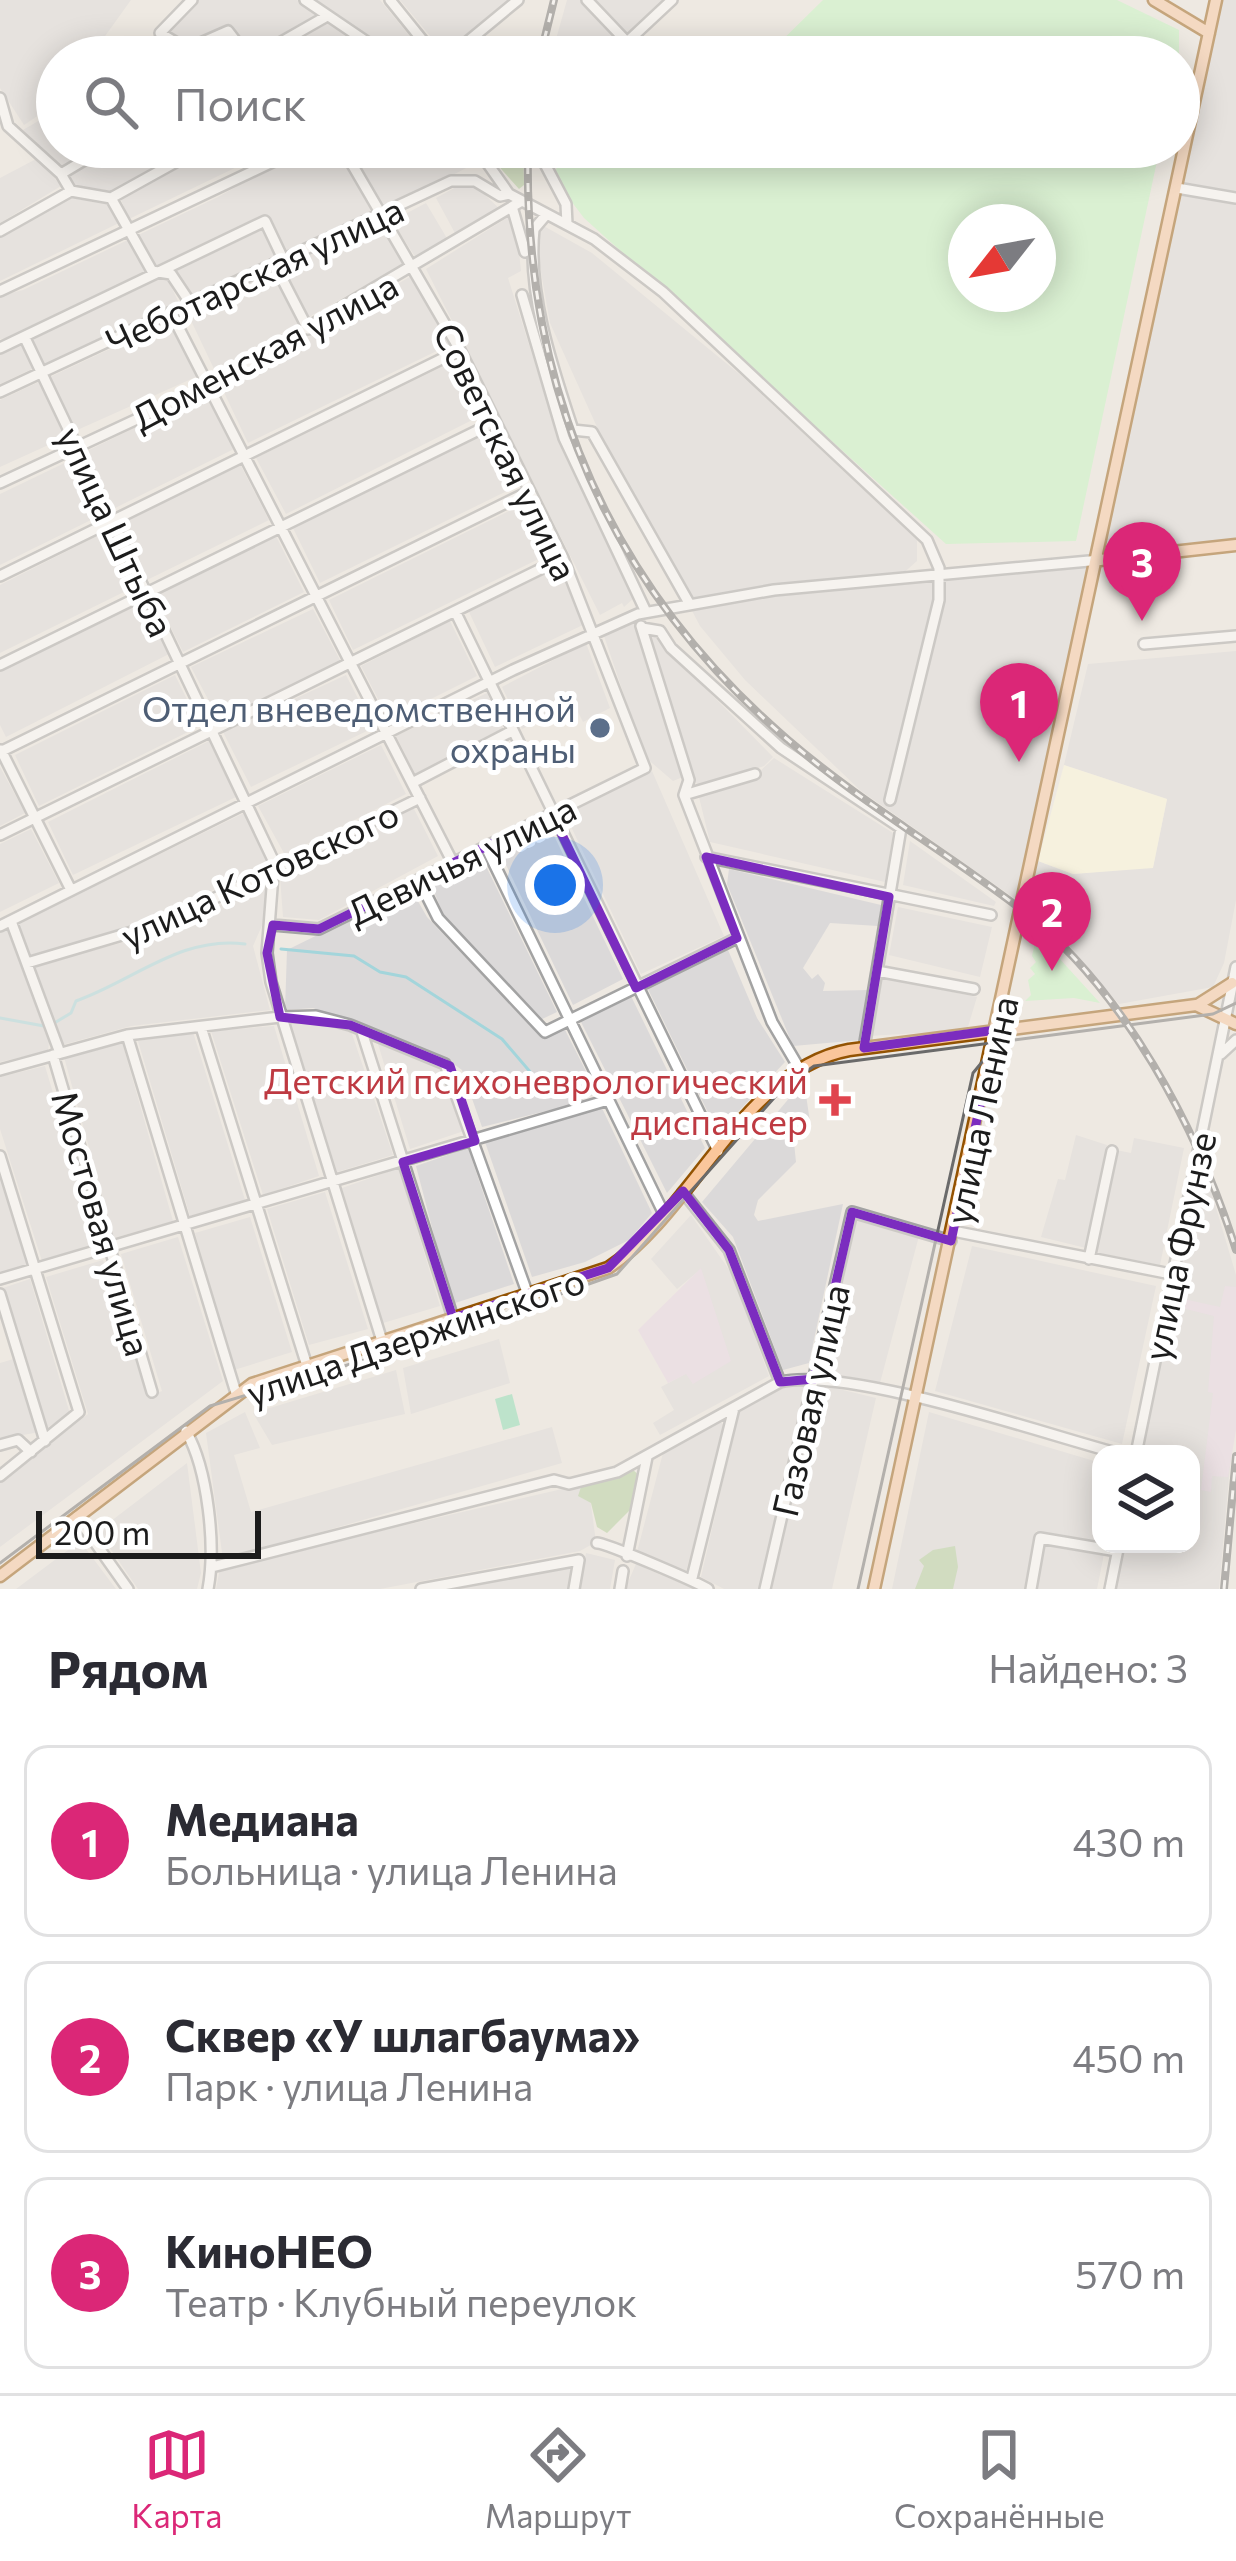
<!DOCTYPE html>
<html lang="ru">
<meta charset="utf-8">
<style>
:root{--surface:#fff;--page:#f2f2f3;--text:#2b2b33;--muted:#7c7c81;--line:#e1e1e2;--accent:#db2777}
body{margin:0;font-family:Commissioner,sans-serif;background:var(--page);color:var(--text)}
.controls{position:absolute;right:36px;bottom:36px;display:grid;overflow:hidden;border-radius:24px;box-shadow:0 6px 30px #0003}
.controls button{width:108px;height:108px;display:grid;place-items:center;padding:0;border:0;border-bottom:3px solid var(--line);background:var(--surface);color:var(--text);font:60px sans-serif}
.compass{position:absolute;left:948px;top:204px;width:108px;height:108px;border-radius:50%;background:var(--surface);box-shadow:0 6px 30px #0003;rotate:239deg}
.scale{position:absolute;left:36px;bottom:30px;width:225px;box-sizing:border-box;padding-left:12px;border:6px solid #1c1c1c;border-top:0;font-size:33px;line-height:42px;white-space:nowrap;color:#1c1c1c;-webkit-text-stroke:9px #fff;paint-order:stroke}
.you{position:absolute;left:555px;top:885px;width:42px;height:42px;margin:-30px;border:9px solid #fff;border-radius:50%;background:#1a73e8;box-shadow:0 0 0 18px #1a73e833}
.badge{display:grid;place-items:center;width:78px;height:78px;border-radius:50%;background:var(--accent);color:#fff;font-size:39px;font-weight:700}
.pin{position:absolute;translate:-50% -99px;filter:drop-shadow(0 3px 6px #0008)}
.pin::after{content:'';position:absolute;top:63px;width:42px;height:36px;background:inherit;clip-path:polygon(0 0,100% 0,50% 100%)}
.list{margin:0;padding:0;list-style:none}
h2{display:flex;justify-content:space-between;align-items:center;height:156px;margin:0;padding:0 48px;font-size:51px}
h2 small{font-size:39px;font-weight:400;color:var(--muted)}
.list li{display:grid;grid-template-columns:78px 1fr auto;gap:36px;align-items:center;box-sizing:border-box;height:192px;margin:0 24px 24px;padding:0 24px;border:3px solid var(--line);border-radius:24px}
.list b{display:block;font-size:45px;white-space:nowrap}
.list p{margin:0;font-size:39px;white-space:nowrap;color:var(--muted)}
.list em{font-size:39px;font-style:normal;color:var(--muted)}
.icon{flex:none;width:66px;height:66px;fill:none;stroke:currentColor;stroke-width:2;stroke-linecap:round;stroke-linejoin:round}
.map{position:relative;flex:none;width:1236px;height:1589px;overflow:hidden}
.search{position:absolute;background:var(--surface);box-shadow:0 6px 30px #0003;left:36px;right:36px;top:36px;height:132px;display:flex;align-items:center;gap:30px;box-sizing:border-box;padding:0 42px;border-radius:66px;color:var(--muted);font-size:45px}
.sheet{height:804px;background:var(--surface)}
nav{display:flex;justify-content:space-around;align-items:center;box-sizing:border-box;height:168px;border-top:3px solid var(--line);background:var(--surface);font-size:33px;color:var(--muted)}
nav a{display:grid;justify-items:center;gap:6px}
nav .on{color:var(--accent)}
.map>svg:first-child{display:block}
.residential{fill:#dbd9d9}
.industrial{fill:#e7d4e5}
.education{fill:#fefada}
.forest{fill:#adcd97}
.park{fill:#c0f8bf;fill-rule:evenodd}
.pitch{fill:#81dcaf}
.lines{fill:none;stroke-linecap:round;stroke-linejoin:round}
.stream{stroke:#a3d5db;stroke-width:3}
.minor-casing{stroke:#a3a3a3;stroke-width:14}
.major-casing{stroke:#935302;stroke-width:15}
.minor{stroke:#fff;stroke-width:9}
.major{stroke:#fac69b;stroke-width:10}
.tram{stroke:#6a6a6a;stroke-width:3}
.rail-casing{stroke:#6a6a6a;stroke-width:8}
.rail{stroke:#fff;stroke-width:3;stroke-dasharray:9;stroke-linecap:butt}
.marked{fill:none;stroke:#7b2cbf;stroke-width:9;stroke-linejoin:round}
.service-dot{fill:#5c6f8a;stroke:#fff;stroke-width:4.5}
.health-dot{fill:#e0444e;stroke:#fff;stroke-width:4.5}
.labels{text-anchor:middle;dominant-baseline:central;stroke-width:10;stroke-linejoin:round;paint-order:stroke}
.street-label{font-size:36px;fill:#1c1c1c;stroke:#fff}
.service-label{font-size:36px;fill:#4e5e75;stroke:#fff;text-anchor:end}
.health-label{font-size:36px;fill:#be3a42;stroke:#fff;text-anchor:end}
</style>
<div class="map">
<svg width="1236" height="1589" viewBox="0 0 1236 1589">
<rect width="100%" height="100%" fill="#eee9e2"/>
<path class="residential" d="M 0,0 L 131,0 L 90,57 L 57,57 L 57,103 L 24,125 L 0,88 Z
M 194,0 L 297,0 L 320,17 L 251,55 L 230,24 L 186,48 L 162,33 Z
M 310,0 L 380,0 L 427,57 L 385,53 Z
M 400,0 L 515,0 L 446,55 Z
M 567,0 L 583,0 L 622,38 L 604,57 L 551,57 Z
M 593,0 L 665,0 L 628,34 Z
M 1216,0 L 1236,0 L 1236,546 L 1100,560 L 1024,905 L 861,791 L 745,680 L 700,626 L 606,447 L 550,323 L 536,244 L 540,224 L 592,253 L 743,377 L 917,540 L 917,561 L 900,576 L 1099,560 Z
M 324,21 L 378,57 L 275,57 Z
M 223,34 L 243,53 L 149,57 L 171,44 L 186,50 Z
M 57,110 L 57,147 L 96,147 L 60,168 L 23,130 Z
M 113,147 L 196,147 L 107,194 L 75,189 L 65,175 Z
M 208,147 L 278,147 L 129,219 L 119,195 Z
M 309,147 L 340,147 L 378,214 L 284,258 L 265,218 L 24,337 L 0,339 L 0,296 L 23,290 L 218,197 Z
M 347,147 L 463,147 L 474,164 L 385,210 Z
M 38,158 L 61,186 L 0,223 L 0,178 Z
M 469,180 L 501,210 L 456,235 L 436,198 Z
M 75,193 L 110,201 L 121,222 L 0,281 L 0,235 Z
M 426,203 L 448,240 L 416,258 L 392,221 Z
M 510,216 L 517,232 L 521,271 L 508,278 L 542,386 L 578,479 L 636,596 L 624,607 L 622,603 L 600,615 L 426,269 Z
M 381,221 L 405,263 L 307,318 L 280,268 Z
M 263,223 L 279,256 L 188,298 L 170,268 Z
M 274,269 L 301,322 L 215,371 L 186,310 Z
M 165,274 L 179,303 L 44,365 L 30,338 Z
M 413,275 L 451,344 L 248,443 L 221,386 Z
M 172,320 L 198,376 L 75,431 L 50,377 Z
M 25,343 L 36,367 L 0,384 L 0,355 Z
M 458,359 L 486,413 L 286,514 L 256,458 Z
M 41,381 L 66,437 L 0,467 L 0,400 Z
M 206,393 L 234,449 L 113,509 L 85,452 Z
M 492,428 L 519,485 L 320,583 L 293,528 Z
M 75,458 L 99,516 L 0,565 L 0,494 Z
M 240,464 L 269,520 L 147,580 L 119,525 Z
M 527,502 L 553,552 L 353,650 L 329,600 Z
M 105,532 L 132,588 L 0,653 L 0,585 Z
M 276,536 L 304,592 L 183,652 L 155,596 Z
M 560,567 L 587,623 L 495,667 L 469,612 Z
M 140,601 L 169,654 L 6,737 L 0,725 L 0,672 Z
M 313,609 L 342,664 L 220,722 L 191,667 Z
M 633,619 L 683,777 L 673,781 L 645,757 L 603,633 Z
M 450,621 L 477,676 L 389,720 L 361,666 Z
M 653,635 L 773,757 L 764,766 L 698,788 L 647,637 Z
M 586,643 L 610,708 L 583,722 L 574,704 L 522,729 L 502,687 Z
M 1236,651 L 1236,900 L 1224,963 L 1213,987 L 1119,1004 L 1029,906 L 1038,861 L 1073,874 L 1153,867 L 1167,799 L 1064,765 L 1088,664 Z
M 175,675 L 200,726 L 39,806 L 15,755 Z
M 346,675 L 373,728 L 251,787 L 223,732 Z
M 487,693 L 504,730 L 415,774 L 396,736 Z
M 209,741 L 236,797 L 73,875 L 48,822 Z
M 381,745 L 406,794 L 285,855 L 258,806 Z
M 774,758 L 893,833 L 885,882 L 710,842 L 698,793 L 756,775 Z
M 0,767 L 25,813 L 0,826 Z
M 652,771 L 724,936 L 641,974 L 565,814 Z
M 413,807 L 438,856 L 319,920 L 283,917 L 280,877 Z
M 244,813 L 269,864 L 142,923 L 31,955 L 15,925 Z
M 547,821 L 623,979 L 573,1005 L 497,846 Z
M 31,829 L 59,883 L 0,912 L 0,844 Z
M 910,841 L 996,902 L 994,906 L 903,885 Z
M 481,856 L 557,1012 L 540,1020 L 444,916 L 430,882 Z
M 729,869 L 881,905 L 878,926 L 830,923 L 803,968 L 812,979 L 818,974 L 825,983 L 823,991 L 869,990 L 861,1040 L 793,1046 L 727,884 Z
M 268,886 L 267,914 L 253,946 L 270,1010 L 131,1026 L 62,1045 L 32,966 L 129,941 Z
M 411,889 L 427,917 L 541,1037 L 563,1026 L 597,1093 L 574,1104 L 482,1127 L 462,1070 L 448,1060 L 313,1008 L 285,1010 L 287,950 Z
M 898,907 L 992,927 L 980,977 L 889,955 Z
M 9,928 L 50,1033 L 48,1051 L 0,1062 L 0,933 Z
M 728,950 L 757,1018 L 785,1062 L 718,1133 L 647,987 Z
M 879,977 L 977,997 L 967,1030 L 869,1036 Z
M 631,996 L 705,1148 L 667,1193 L 580,1020 Z
M 289,1019 L 351,1031 L 393,1155 L 337,1172 Z
M 274,1026 L 319,1176 L 263,1195 L 211,1031 Z
M 193,1032 L 245,1200 L 190,1216 L 138,1041 Z
M 122,1042 L 173,1221 L 114,1238 L 64,1057 Z
M 383,1042 L 443,1065 L 464,1131 L 410,1149 L 378,1044 Z
M 45,1066 L 98,1244 L 42,1261 L 0,1129 L 0,1077 Z
M 805,1088 L 811,1129 L 793,1133 L 796,1162 L 758,1200 L 754,1215 L 758,1221 L 843,1204 L 809,1363 L 783,1370 L 733,1237 L 702,1202 L 791,1096 Z
M 601,1106 L 652,1213 L 629,1240 L 585,1262 L 532,1277 L 485,1142 Z
M 1076,1135 L 1107,1145 L 1086,1248 L 1041,1237 L 1058,1179 L 1065,1180 Z
M 1134,1138 L 1184,1148 L 1160,1265 L 1094,1252 L 1116,1150 L 1131,1153 Z
M 1198,1147 L 1236,1275 L 1236,1400 L 1219,1589 L 1110,1589 L 1119,1544 L 1191,1544 L 1191,1454 L 1136,1454 Z
M 468,1148 L 514,1284 L 452,1304 L 416,1166 Z
M 399,1168 L 440,1306 L 383,1323 L 342,1188 Z
M 0,1180 L 28,1266 L 0,1274 Z
M 325,1192 L 368,1329 L 309,1345 L 267,1209 Z
M 691,1215 L 732,1274 L 769,1376 L 660,1435 L 653,1423 L 674,1410 L 661,1387 L 687,1373 L 693,1384 L 701,1269 L 677,1289 L 651,1259 Z
M 250,1217 L 292,1352 L 234,1370 L 195,1233 Z
M 856,1218 L 919,1236 L 880,1383 L 823,1372 Z
M 178,1237 L 223,1381 L 0,1547 L 0,1483 L 88,1414 L 46,1277 L 103,1260 L 148,1397 L 162,1391 L 121,1254 Z
M 972,1246 L 1156,1286 L 1122,1444 L 935,1391 Z
M 30,1279 L 70,1414 L 45,1429 L 0,1289 Z
M 499,1339 L 510,1383 L 411,1414 L 403,1368 Z
M 17,1358 L 40,1432 L 0,1439 L 0,1363 Z
M 396,1370 L 405,1414 L 272,1445 L 253,1413 Z
M 797,1381 L 805,1383 L 759,1589 L 724,1589 L 701,1577 L 739,1411 Z
M 818,1384 L 876,1398 L 832,1589 L 772,1589 Z
M 245,1412 L 260,1448 L 234,1455 L 251,1512 L 552,1427 L 562,1463 L 223,1560 L 206,1433 Z
M 929,1412 L 1101,1463 L 1104,1546 L 1036,1531 L 1024,1589 L 892,1589 Z
M 720,1420 L 726,1429 L 686,1571 L 637,1552 L 663,1453 Z
M 187,1463 L 201,1573 L 197,1589 L 138,1589 L 98,1531 Z
M 588,1483 L 596,1542 L 580,1551 L 380,1589 L 216,1589 L 220,1568 Z
M 80,1541 L 116,1589 L 16,1589 Z
M 1045,1543 L 1104,1554 L 1097,1589 L 1036,1589 Z
M 586,1553 L 615,1560 L 610,1589 L 579,1589 Z
M 636,1564 L 661,1575 L 697,1589 L 625,1589 Z
M 571,1565 L 569,1589 L 435,1589 Z"/>
<path class="industrial" d="M 701,1268 L 731,1361 L 693,1384 L 686,1374 L 668,1383 L 638,1330 Z
M 1225,1286 L 1236,1287 L 1236,1430 L 1228,1477 L 1212,1476 L 1211,1492 L 1201,1490 L 1213,1393 L 1208,1392 L 1214,1316 L 1178,1307 L 1179,1298 L 1220,1307 Z"/>
<path class="education" d="M 1064,765 L 1167,799 L 1153,868 L 1073,874 L 1038,861 Z"/>
<path class="forest" d="M 513,147 L 523,147 L 524,185 L 519,189 L 495,162 L 499,153 L 509,162 L 517,158 Z
M 632,1469 L 641,1477 L 634,1506 L 607,1533 L 597,1527 L 591,1503 L 578,1496 L 581,1487 Z
M 955,1546 L 958,1567 L 953,1589 L 915,1589 L 924,1566 L 919,1560 L 933,1550 Z"/>
<path class="park" d="M 823,0 L 1117,0 L 1179,30 L 1179,59 L 765,57 Z
M 569,147 L 1160,147 L 1076,541 L 946,544 L 584,218 L 552,176 ZM 966,222 L 1038,222 L 1038,294 L 966,294 Z
M 1037,934 L 1100,1003 L 1074,998 L 1025,1001 L 1031,995 L 1028,980 L 1035,974 L 1030,968 L 1036,962 L 1032,956 Z"/>
<path class="pitch" d="M 512,1394 L 520,1425 L 503,1430 L 495,1399 Z"/>
<g class="lines">
<path class="stream" d="M 281,949 L 354,956 L 380,972 L 406,977 L 502,1039 L 538,1081
M 0,1018 L 44,1026
M 56,1022 L 71,1013 L 76,1001 C 133,981 182,935 245,944"/>
<g class="minor-casing">
<path id="minor" d="M 192,0 L 160,33 L 187,49 L 228,31 L 248,57
M 305,0 L 389,57
M 390,0 L 436,57
M 587,0 L 627,42
M 255,57 L 327,16
M 449,57 L 518,0
M 611,57 L 672,0
M 0,98 L 8,126 L 61,174 L 71,191 L 111,198 L 152,271 L 171,274 L 191,304
M 476,147 L 509,194 L 594,239 L 663,292 L 927,540 L 939,568 L 939,600 L 890,800
M 536,147 L 566,204 L 567,224
M 61,174 L 106,147
M 1177,188 L 1236,198
M 111,198 L 203,147
M 513,210 L 525,252
M 546,215 L 534,229 C 527,294 553,369 573,430 L 592,432 L 689,603
M 0,231 L 71,191
M 275,265 L 308,329
M 0,291 L 304,147
M 522,295 L 564,438 L 646,612
M 171,313 L 453,863
M 25,338 L 274,862 L 267,953 L 271,982 L 382,1341
M 0,348 L 265,221 L 284,261
M 0,392 L 451,181 L 475,181 L 500,196 L 509,194
M 0,483 L 208,386 L 520,202
M 0,576 L 460,350
M 455,611 L 718,1151
M 641,626 L 689,780 L 684,795 L 772,1022 L 799,1068
M 642,628 L 660,631 L 671,648 L 781,748 L 901,828 L 864,1048
M 1144,644 L 1236,636
M 0,665 L 495,422
M 1,750 L 71,890
M 0,752 L 528,492
M 412,783 L 512,731
M 684,795 L 755,774
M 0,835 L 563,558
M 486,847 L 664,1214
M 706,857 L 991,915
M 419,880 L 438,918 L 545,1032 L 737,938
M 11,921 L 60,1053
M 273,925 L 319,929 L 645,768 L 563,558 L 460,350 L 342,147
M 0,926 L 513,670 L 638,614 L 774,590 L 1100,560
M 27,963 L 166,922 L 420,798
M 877,971 L 974,989
M 201,1027 L 307,1366
M 362,1032 L 453,1318
M 127,1035 L 236,1393
M 1221,1054 L 1236,1040
M 53,1055 L 152,1392
M 0,1070 L 127,1035 L 280,1017 L 316,1016 L 350,1025 L 445,1064 L 528,1295
M 0,1156 L 79,1412 L 0,1476
M 683,1192 L 729,1250 L 780,1382
M 953,1231 L 1171,1274
M 1089,1259 L 1112,1151
M 0,1279 L 608,1100
M 0,1294 L 45,1441
M 186,1431 C 208,1470 216,1546 208,1589
M 0,1445 L 18,1440 L 31,1452
M 1136,1454 L 1236,967
M 77,1517 L 128,1589
M 597,1543 C 606,1543 697,1582 708,1589
M 627,1556 L 647,1457
M 212,1567 L 554,1480 L 569,1484 L 617,1472 L 780,1382 C 848,1366 1044,1434 1120,1454
M 692,1578 L 734,1408
M 421,1589 L 579,1560 L 574,1589
M 620,1589 L 623,1571
M 765,1589 L 852,1212 L 951,1241
M 1031,1589 L 1040,1538 L 1117,1551
M 1110,1589 L 1119,1544"/>
</g>
<g class="major-casing">
<path id="major" d="M 1154,0 L 1209,33
M 1100,560 L 1236,545
M 1199,1004 L 1232,983
M 0,1576 L 252,1384 L 608,1268 C 693,1212 744,1069 849,1050 L 1196,1005 L 1236,1024
M 874,1589 L 1216,0"/>
</g>
<use href="#minor" class="minor"/>
<use href="#major" class="major"/>
<path class="tram" d="M 0,1563 L 210,1406 L 431,1340 L 617,1274 L 782,1089 L 814,1066 L 1213,1014 L 1236,1003
M 858,1589 L 973,1073 L 992,1050 L 1011,1040"/>
<g class="rail-casing">
<path id="rail" d="M 540,57 L 554,0
M 528,147 C 523,384 606,583 787,739 C 860,802 945,851 1022,910 C 1124,989 1198,1129 1236,1250
M 1224,1589 L 1236,1456"/>
</g>
<use href="#rail" class="rail"/>
</g>
<path d="M0 0H1236V1589H0ZM 552,814 L 636,988 L 737,938 L 706,857 L 889,897 L 864,1048 L 996,1030 L 951,1241 L 852,1212 L 814,1379 L 780,1382 L 729,1250 L 683,1191 L 608,1268 L 453,1318 L 403,1162 L 475,1141 L 450,1066 L 350,1025 L 280,1017 L 267,953 L 273,925 L 319,929 Z" fill="#eee9e2" fill-opacity=".55" fill-rule="evenodd"/>
<path class="marked" d="M 552,814 L 636,988 L 737,938 L 706,857 L 889,897 L 864,1048 L 996,1030 L 951,1241 L 852,1212 L 814,1379 L 780,1382 L 729,1250 L 683,1191 L 608,1268 L 453,1318 L 403,1162 L 475,1141 L 450,1066 L 350,1025 L 280,1017 L 267,953 L 273,925 L 319,929 Z"/>
<circle class="service-dot" cx="600" cy="728" r="12"/>
<path class="health-dot" d="M829 1082h12v12h12v12h-12v12h-12v-12h-12v-12h12z"/>
<g class="labels">
<g class="street-label">
<text transform="translate(254 274) rotate(-25)">Чеботарская улица</text>
<text transform="translate(264 350) rotate(-28)">Доменская улица</text>
<text transform="translate(507 451) rotate(64)">Советская улица</text>
<text transform="translate(117 531) rotate(65)">улица Штыба</text>
<text transform="translate(461 859) rotate(-26)">Девичья улица</text>
<text transform="translate(259 873) rotate(-25)">улица Котовского</text>
<text transform="translate(980 1110) rotate(-78)">улица Ленина</text>
<text transform="translate(103 1223) rotate(74)">Мостовая улица</text>
<text transform="translate(1178 1246) rotate(-78)">улица Фрунзе</text>
<text transform="translate(415 1335) rotate(-19)">улица Дзержинского</text>
<text transform="translate(809 1400) rotate(-77)">Газовая улица</text>
</g>
<g class="service-label">
<text x="576" y="707">Отдел вневедомственной<tspan x="576" dy="41">охраны</tspan></text>
</g>
<g class="health-label">
<text x="808" y="1079">Детский психоневрологический<tspan x="808" dy="41">диспансер</tspan></text>
</g>
</g>
</svg>
<div class="controls">
<button><svg class="icon" aria-label="layers" viewBox="0 0 24 24"><path d="M12 4l9 5-9 5-9-5zM3 14l9 5 9-5"/></svg></button>
</div>
<svg class="compass" viewBox="-18 -18 36 36"><path d="M0-13l5 13h-10z" fill="#e53935"/><path d="M0 13l5-13h-10z" fill="#7c7c81"/></svg>
<div class="scale">200 m</div>
<div class="you"></div>
<div class="pin badge" style="left:1019px;top:762px">1</div>
<div class="pin badge" style="left:1052px;top:971px">2</div>
<div class="pin badge" style="left:1142px;top:621px">3</div>
<div class="search"><svg class="icon" aria-label="search" viewBox="0 0 24 24"><circle cx="10" cy="10" r="6"/><path d="M15 15l6 6"/></svg>Поиск</div>
</div>
<section class="sheet">
<h2>Рядом<small>Найдено: 3</small></h2>
<ul class="list">
<li><span class="badge">1</span><div><b>Медиана</b><p>Больница · улица Ленина</p></div><em>430 m</em></li>
<li><span class="badge">2</span><div><b>Сквер «У шлагбаума»</b><p>Парк · улица Ленина</p></div><em>450 m</em></li>
<li><span class="badge">3</span><div><b>КиноНЕО</b><p>Театр · Клубный переулок</p></div><em>570 m</em></li>
</ul>
</section>
<nav>
<a class="on"><svg class="icon" aria-label="map" viewBox="0 0 24 24"><path d="M3 6l6-2 6 2 6-2v14l-6 2-6-2-6 2zM9 4v14M15 6v14"/></svg>Карта</a>
<a><svg class="icon" aria-label="directions" viewBox="0 0 24 24"><path d="M12 3l9 9-9 9-9-9zM9 14v-3h6M13 9l2 2-2 2"/></svg>Маршрут</a>
<a><svg class="icon" aria-label="saved" viewBox="0 0 24 24"><path d="M7 4h10v16l-5-4-5 4z"/></svg>Сохранённые</a>
</nav>
